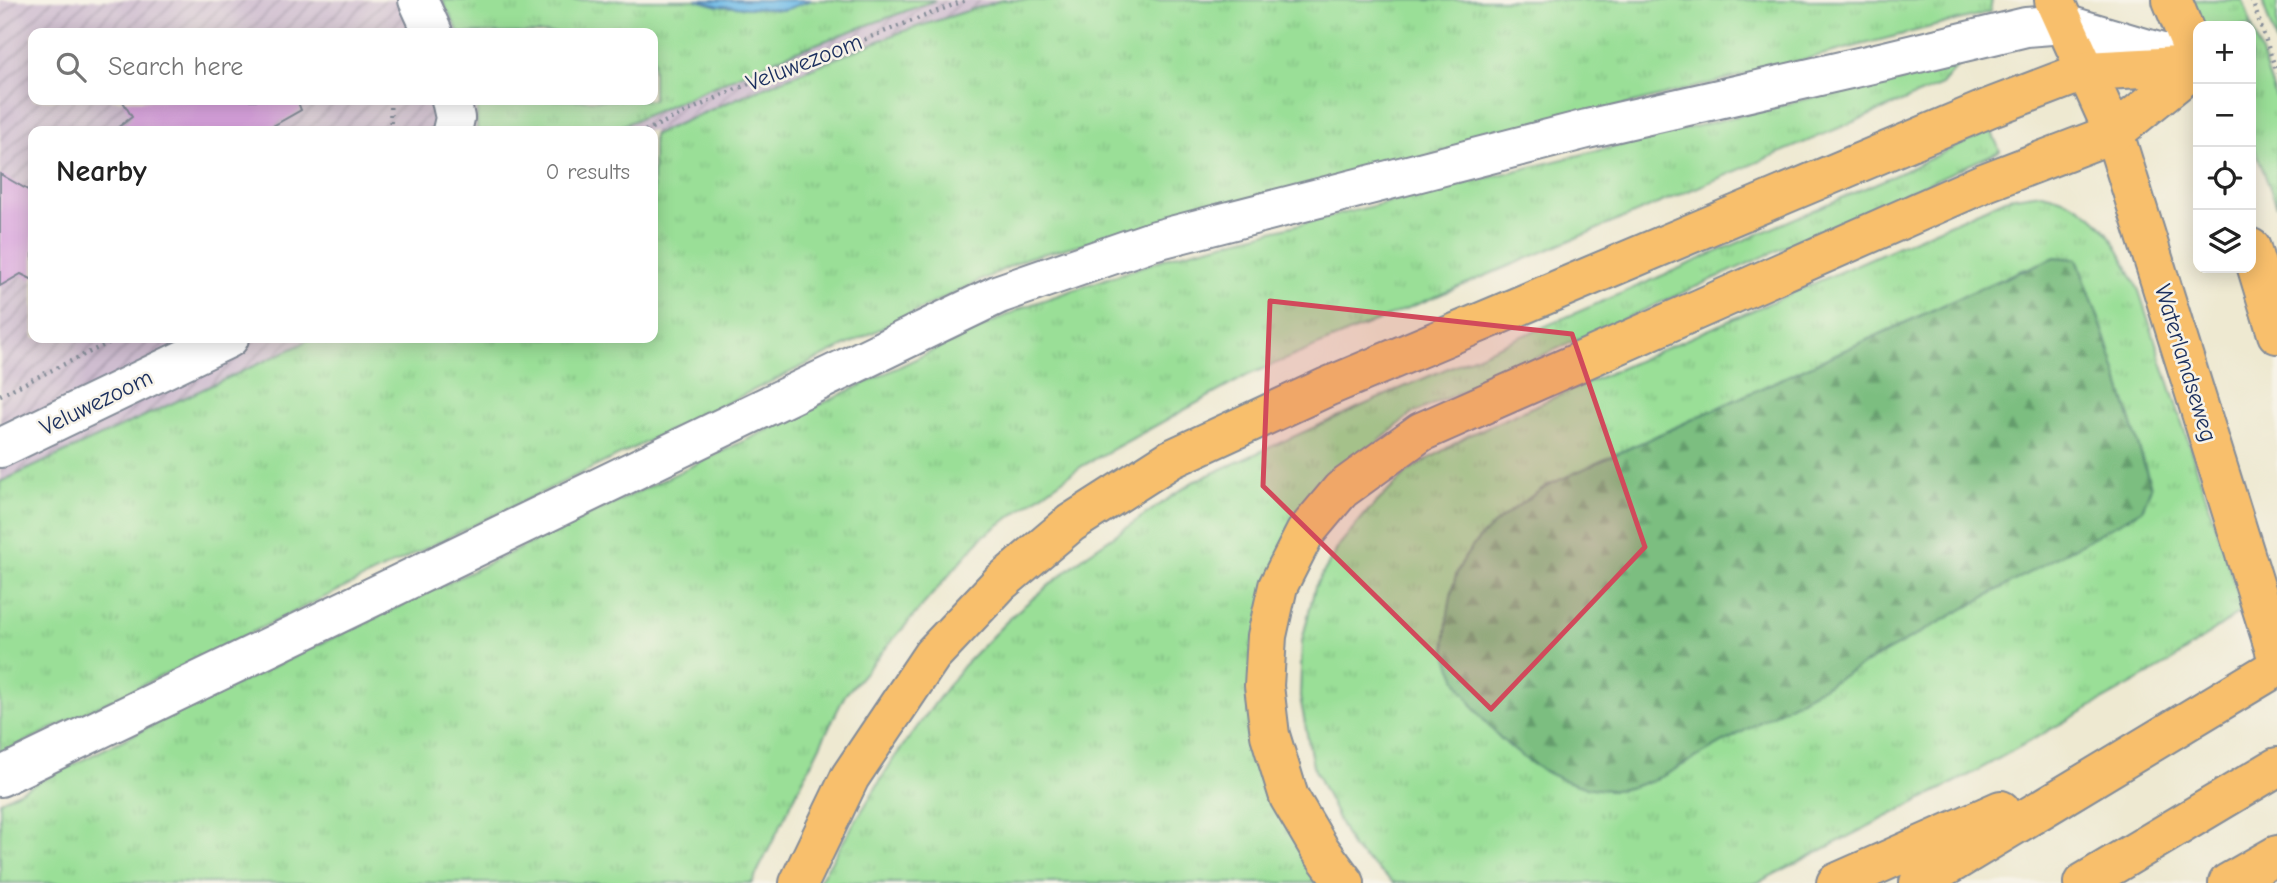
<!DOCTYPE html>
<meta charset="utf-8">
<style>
:root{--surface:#fff;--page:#f6f6f6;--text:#222;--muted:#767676;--line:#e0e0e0}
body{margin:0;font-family:"Comic Neue",sans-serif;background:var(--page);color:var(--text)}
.controls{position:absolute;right:21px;top:21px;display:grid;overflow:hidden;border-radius:14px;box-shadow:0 4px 18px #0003}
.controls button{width:63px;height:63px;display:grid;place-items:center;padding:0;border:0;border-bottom:2px solid var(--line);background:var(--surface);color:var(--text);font:35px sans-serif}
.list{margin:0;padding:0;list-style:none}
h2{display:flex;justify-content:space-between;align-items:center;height:91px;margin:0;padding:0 28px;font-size:30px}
h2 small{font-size:23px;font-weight:400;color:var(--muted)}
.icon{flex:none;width:38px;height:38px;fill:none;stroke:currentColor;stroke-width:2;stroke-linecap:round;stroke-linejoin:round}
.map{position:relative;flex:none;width:2277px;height:883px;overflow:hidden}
.search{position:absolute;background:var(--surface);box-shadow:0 4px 18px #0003;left:28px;top:28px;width:630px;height:77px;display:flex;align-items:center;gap:18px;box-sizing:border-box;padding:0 24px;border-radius:14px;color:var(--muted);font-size:26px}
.panel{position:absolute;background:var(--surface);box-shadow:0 4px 18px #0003;left:28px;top:126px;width:630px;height:217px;border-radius:14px}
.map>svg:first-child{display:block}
.industrial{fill:url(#industrial-furrows);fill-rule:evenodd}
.grass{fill:url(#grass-tufts);stroke:#5a877a;stroke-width:2;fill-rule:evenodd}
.forest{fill:url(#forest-firs);stroke:#4b766f;stroke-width:2}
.water{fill:#6ebbe8;stroke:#4475a3;stroke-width:2}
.building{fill:#d8a2dd}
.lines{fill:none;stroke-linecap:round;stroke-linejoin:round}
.minor-casing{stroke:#848c98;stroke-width:42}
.major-casing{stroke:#848c98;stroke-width:42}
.highway-casing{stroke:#848c98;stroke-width:42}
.path{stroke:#848c98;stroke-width:4.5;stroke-dasharray:2 5;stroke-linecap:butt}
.minor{stroke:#fff;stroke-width:38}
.major{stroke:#f8bf6c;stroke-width:38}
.highway{stroke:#f8bf6c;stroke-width:38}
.marked{fill:#d1495b;fill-opacity:0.2;stroke:#d1495b;stroke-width:5;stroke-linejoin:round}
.labels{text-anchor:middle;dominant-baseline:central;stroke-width:5;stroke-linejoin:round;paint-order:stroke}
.street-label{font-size:24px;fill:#1b2f5e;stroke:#f7f3e8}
</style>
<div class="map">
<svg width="2277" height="883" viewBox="0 0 2277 883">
<defs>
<pattern id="industrial-furrows" width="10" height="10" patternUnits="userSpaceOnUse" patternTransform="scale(1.75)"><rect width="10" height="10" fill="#cfbdd0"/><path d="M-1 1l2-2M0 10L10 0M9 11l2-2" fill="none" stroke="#a79aac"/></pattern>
<pattern id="grass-tufts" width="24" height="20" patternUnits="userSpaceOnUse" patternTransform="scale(1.75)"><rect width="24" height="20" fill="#9adf97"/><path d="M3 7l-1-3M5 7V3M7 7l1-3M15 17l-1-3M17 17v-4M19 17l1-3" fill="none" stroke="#84c085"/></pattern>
<pattern id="forest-firs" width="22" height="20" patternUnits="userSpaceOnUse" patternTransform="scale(1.75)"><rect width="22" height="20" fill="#7bbe80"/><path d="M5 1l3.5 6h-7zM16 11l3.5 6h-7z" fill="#649b6c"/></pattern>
</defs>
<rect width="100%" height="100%" fill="#f7f3e8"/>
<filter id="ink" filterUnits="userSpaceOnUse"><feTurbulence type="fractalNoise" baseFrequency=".0143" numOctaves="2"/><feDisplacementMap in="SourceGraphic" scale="14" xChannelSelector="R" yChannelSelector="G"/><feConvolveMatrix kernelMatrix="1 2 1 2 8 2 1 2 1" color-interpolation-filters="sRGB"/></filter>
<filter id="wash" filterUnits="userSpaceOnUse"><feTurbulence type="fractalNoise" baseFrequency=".00686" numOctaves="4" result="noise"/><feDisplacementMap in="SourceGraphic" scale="28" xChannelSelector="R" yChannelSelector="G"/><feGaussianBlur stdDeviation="1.57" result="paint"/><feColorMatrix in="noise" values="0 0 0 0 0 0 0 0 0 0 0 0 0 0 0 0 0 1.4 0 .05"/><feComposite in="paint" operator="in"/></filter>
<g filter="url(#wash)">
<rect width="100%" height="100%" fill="#eee9d1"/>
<path class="industrial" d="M 0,0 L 1201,0 L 653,188 L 653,131 L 33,131 L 33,338 L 326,338 L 0,500 ZM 33,33 L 653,33 L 653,100 L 33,100 Z"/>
<path class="grass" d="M 442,0 L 697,0 L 719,6 L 784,10 L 811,0 L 936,0 L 786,55 L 610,131 L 477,131 L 477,100 L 653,100 L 653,33 L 459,33 Z
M 1002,0 L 1992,0 L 1990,12 L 1027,258 L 0,754 L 0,482 L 300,345 L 310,338 L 653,338 L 653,135 L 747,94 L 901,32 Z
M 2192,0 L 2243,0 L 2277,101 L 2277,206 L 2251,139 L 2251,26 L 2203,26 Z
M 2262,0 L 2277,0 L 2277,46 Z
M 1952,63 L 1958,66 L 1942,85 L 1248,375 L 1082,466 L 982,537 L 845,695 L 752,883 L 0,883 L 0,801 L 203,700 L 1024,307 L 1175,255 Z
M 1991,130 L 2000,151 L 1411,414 L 1327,485 L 1251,645 L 1329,883 L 818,883 L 894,758 L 963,666 L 1014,614 L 1086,555 L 1193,482 L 1395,391 L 1902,172 Z
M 2041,193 C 2100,204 2116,242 2139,291 L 2243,610 L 2166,665 L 1969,775 L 1757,883 L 1394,883 L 1352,848 L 1313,766 L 1300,697 L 1302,641 L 1315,587 L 1340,544 L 1368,511 L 1409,471 L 1469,435 L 2008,198 ZM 2077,259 L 2106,339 L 2151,487 L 2142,510 L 1511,511 L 1546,486 L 1981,288 L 2024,269 Z"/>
<path class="forest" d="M 2055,257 L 2077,259 L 2106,339 L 2151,487 L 2142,510 L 1661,777 C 1647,782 1629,790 1615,790 C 1542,792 1466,720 1447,654 C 1442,640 1452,584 1458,570 C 1475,532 1514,509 1546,486 L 1981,288 Z"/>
<path class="water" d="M 697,0 L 811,0 L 784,10 L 719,6 Z"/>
<g id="blocks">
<path class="building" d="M 122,100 L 297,100 L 301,110 L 273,126 L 270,131 L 113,131 L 132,117 Z
M 0,174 L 33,193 L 33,280 L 21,274 L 0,286 Z"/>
</g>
</g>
<g filter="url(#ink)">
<use href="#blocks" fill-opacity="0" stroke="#848c98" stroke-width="2"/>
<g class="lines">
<g class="minor-casing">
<path id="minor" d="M 418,0 L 433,33
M 451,100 L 455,118 L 452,131
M 0,448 L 229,338
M 0,777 L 999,294 L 1152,241 L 1587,129 L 1885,61 L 2026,27 L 2064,24 L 2195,63"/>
</g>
<g class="major-casing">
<path id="major" d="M 2054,0 L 2114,133 L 2277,657
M 2172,0 L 2198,63
M 2251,248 L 2277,334"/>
</g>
<g class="highway-casing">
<path id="highway" d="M 799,883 L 850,777 L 932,655 L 1000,583 L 1071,523 L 1171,459 L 1327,387 L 1989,108 L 2086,71 L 2198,65
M 1345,883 L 1319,848 L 1289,797 L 1270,735 L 1264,686 L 1267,636 L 1278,586 L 1305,533 L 1341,490 L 1421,432 L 1986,182 L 2114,133 L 2198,65
M 1836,883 L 2001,810
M 1919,883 L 2277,667
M 2083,883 L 2277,767
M 2228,883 L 2277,855"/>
</g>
<path class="path" d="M 2252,0 L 2277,73
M 390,100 L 391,131
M 645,131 L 736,89 L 966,0
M 0,395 L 119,338"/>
<use href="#minor" class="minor"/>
<use href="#major" class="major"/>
<use href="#highway" class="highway"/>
</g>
</g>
<path class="marked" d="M 1270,301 L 1572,334 L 1645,547 L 1491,709 L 1263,486 Z"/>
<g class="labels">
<g class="street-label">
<text transform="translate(804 62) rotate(-21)">Veluwezoom</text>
<text transform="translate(2186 363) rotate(73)">Waterlandseweg</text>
<text transform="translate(96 402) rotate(-26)">Veluwezoom</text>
</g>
</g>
</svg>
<div class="controls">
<button>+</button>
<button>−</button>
<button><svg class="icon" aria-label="locate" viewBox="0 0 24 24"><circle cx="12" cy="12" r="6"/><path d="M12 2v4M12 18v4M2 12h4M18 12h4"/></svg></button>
<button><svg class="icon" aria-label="layers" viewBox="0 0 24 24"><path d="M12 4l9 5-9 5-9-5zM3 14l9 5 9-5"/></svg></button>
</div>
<div class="search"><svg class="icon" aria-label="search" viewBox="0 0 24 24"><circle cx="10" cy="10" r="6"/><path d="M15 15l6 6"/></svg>Search here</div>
<section class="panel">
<h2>Nearby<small>0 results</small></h2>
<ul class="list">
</ul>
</section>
</div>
